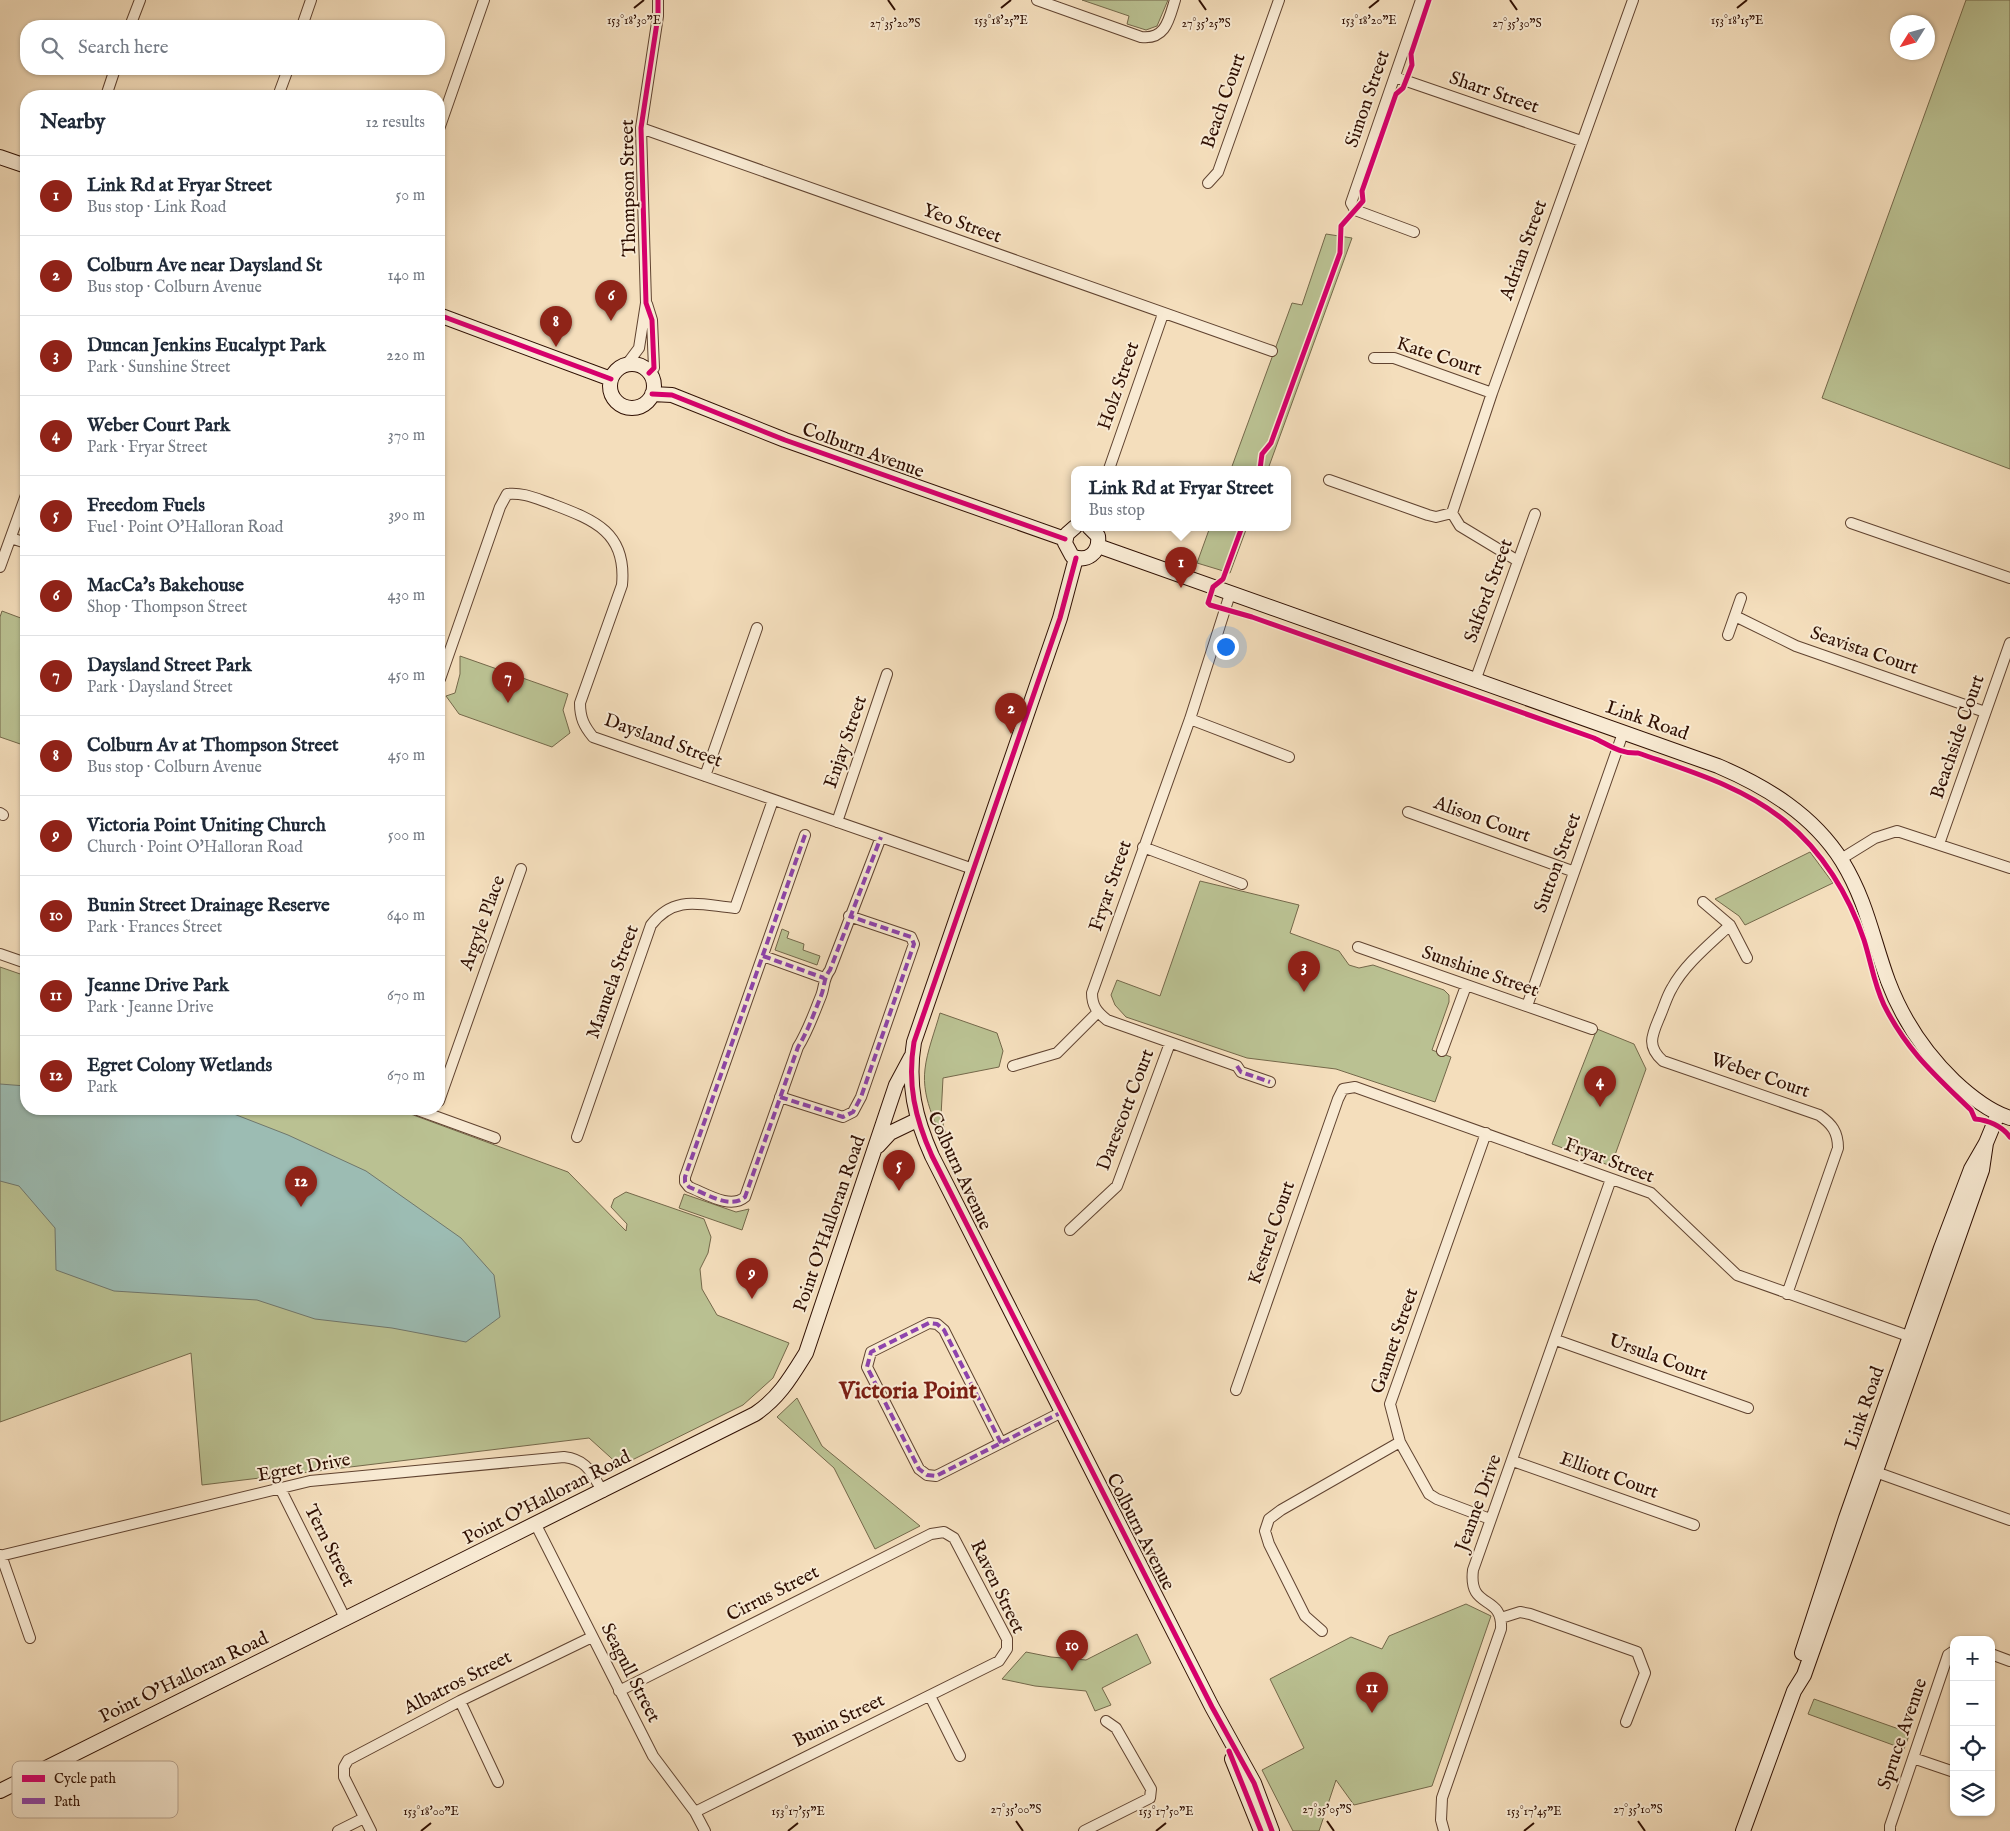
<!DOCTYPE html>
<meta charset="utf-8">
<style>
:root{--surface:#fff;--page:#f6f6f7;--text:#1f2937;--muted:#747a83;--line:#e0e1e3;--accent:#8f2418}
body{margin:0;font-family:"IM FELL English",serif;background:var(--page);color:var(--text)}
.controls{position:absolute;right:15px;bottom:15px;display:grid;overflow:hidden;border-radius:10px;box-shadow:0 1px 4px #0004}
.controls button{width:45px;height:45px;display:grid;place-items:center;padding:0;border:0;border-bottom:1px solid var(--line);background:var(--surface);color:var(--text);font:25px sans-serif}
.compass{position:absolute;left:1890px;top:15px;width:45px;height:45px;border-radius:50%;background:var(--surface);box-shadow:0 1px 4px #0004;rotate:233deg}
.you{position:absolute;left:1225px;top:646px;width:18px;height:18px;margin:-12px;border:4px solid #fff;border-radius:50%;background:#1a73e8;box-shadow:0 0 0 8px #1a73e833}
.badge{display:grid;place-items:center;width:32px;height:32px;border-radius:50%;background:var(--accent);color:#fff;font-size:16px;font-weight:700}
.pin{position:absolute;translate:-50% -41px;filter:drop-shadow(0 1px 2px #0008)}
.pin::after{content:'';position:absolute;top:26px;width:18px;height:15px;background:inherit;clip-path:polygon(0 0,100% 0,50% 100%)}
.popup{position:absolute;left:1071px;top:466px;width:220px;height:65px;box-sizing:border-box;display:grid;place-content:center;border-radius:10px;background:var(--surface);filter:drop-shadow(0 1px 4px #0005);font-size:16px;white-space:nowrap;color:var(--muted)}
.popup b{font-size:19px;color:var(--text)}
.popup::after{content:'';position:absolute;left:50%;top:100%;margin-left:-10px;border:10px solid transparent;border-top-color:var(--surface)}
.list{margin:0;padding:0;list-style:none}
h2{display:flex;justify-content:space-between;align-items:center;height:65px;margin:0;padding:0 20px;font-size:21px}
h2 small{font-size:16px;font-weight:400;color:var(--muted)}
.list li{display:grid;grid-template-columns:32px 1fr auto;gap:15px;align-items:center;box-sizing:border-box;height:80px;padding:0 20px;border-top:1px solid var(--line)}
.list b{display:block;font-size:19px;white-space:nowrap}
.list p{margin:0;font-size:16px;white-space:nowrap;color:var(--muted)}
.list em{font-size:16px;font-style:normal;color:var(--muted)}
.icon{flex:none;width:28px;height:28px;fill:none;stroke:currentColor;stroke-width:2;stroke-linecap:round;stroke-linejoin:round}
.map{position:relative;flex:none;width:2010px;height:1831px;overflow:hidden}
.search{position:absolute;background:var(--surface);box-shadow:0 1px 4px #0004;left:20px;top:20px;width:425px;height:55px;display:flex;align-items:center;gap:12px;box-sizing:border-box;padding:0 18px;border-radius:20px;color:var(--muted);font-size:19px}
.panel{position:absolute;background:var(--surface);box-shadow:0 1px 4px #0004;left:20px;top:90px;width:425px;height:1025px;border-radius:20px}
.map>svg:first-child{display:block}
.green{fill:#bac192;stroke:#74684a}
.water{fill:#9cbcb3;stroke:#70776c}
.lines{fill:none;stroke-linecap:round;stroke-linejoin:round}
.street-casing{stroke:#604330;stroke-width:12}
.secondary-casing{stroke:#2f0f02;stroke-width:16}
.street{stroke:#f8ead3;stroke-width:10}
.secondary{stroke:#f8ead3;stroke-width:14}
.quiet{stroke:#8e44ad;stroke-width:4;stroke-dasharray:8 4;stroke-linecap:butt}
.cycleway-casing{stroke:#f8ead3;stroke-width:8}
.cycleway{stroke:#d6006c;stroke-width:5}
.ticks{fill:none;stroke:#2f0f02;stroke-width:2}
.labels{text-anchor:middle;dominant-baseline:central;stroke-width:4;stroke-linejoin:round;paint-order:stroke}
.street-label{font-size:19px;fill:#2f0f02;stroke:#f8ead3}
.district-label{font-size:24px;font-weight:bold;fill:#7a1f14;stroke:#f8ead3}
.key{fill:#f8ead3;stroke:#bca894;stroke-width:1}
.key-label{font-size:14px;fill:#2f0f02}
.ticks-label{font-size:12px;text-anchor:middle;fill:#2f0f02;stroke:#f8ead3;stroke-width:4;stroke-linejoin:round;paint-order:stroke}
</style>
<div class="map">
<svg width="2010" height="1831" viewBox="0 0 2010 1831">
<rect width="100%" height="100%" fill="#f4debc"/>
<filter id="stains"><feTurbulence type="fractalNoise" baseFrequency=".004" numOctaves="4"/><feColorMatrix values="0 0 0 0 .2 0 0 0 0 .09 0 0 0 0 .02 0 0 0 .5 -.17"/></filter>
<radialGradient id="worn" r=".72"><stop offset=".6" stop-color="#630" stop-opacity="0"/><stop offset="1" stop-color="#630" stop-opacity=".3"/></radialGradient>
<path class="green" d="M 1082,0 L 1168,0 L 1157,26 L 1146,30 L 1127,24 L 1129,16 Z
M 1966,0 L 2010,0 L 2010,469 L 1822,398 Z
M 1326,234 L 1352,238 L 1268,469 L 1231,469 L 1292,303 L 1302,305 Z
M 1210,527 L 1247,527 L 1230,573 L 1197,563 Z
M 2,611 L 26,620 L 26,746 L 0,737 L 0,617 Z
M 460,656 L 568,694 L 563,710 L 570,733 L 552,747 L 459,714 L 446,696 L 455,693 L 460,674 Z
M 1810,852 L 1833,883 L 1745,925 L 1739,916 L 1715,899 Z
M 1200,881 L 1299,905 L 1290,933 L 1339,951 L 1349,965 L 1359,968 L 1373,965 L 1444,990 L 1449,995 L 1449,1002 L 1432,1050 L 1451,1057 L 1435,1102 L 1336,1069 L 1247,1058 L 1126,1017 L 1115,1005 L 1111,995 L 1117,980 L 1160,996 Z
M 782,929 L 789,932 L 787,938 L 804,944 L 803,950 L 820,956 L 817,965 L 775,950 Z
M 0,967 L 26,976 L 26,1109 L 397,1109 L 568,1172 L 626,1231 L 627,1224 L 611,1207 L 614,1199 L 626,1192 L 704,1219 L 711,1237 L 708,1253 L 700,1269 L 702,1289 L 717,1315 L 789,1343 L 773,1378 L 743,1405 L 620,1466 L 589,1438 L 202,1485 L 191,1353 L 0,1422 Z
M 940,1013 L 997,1033 L 1003,1051 L 999,1067 L 943,1078 L 941,1116 L 952,1158 C 939,1131 921,1100 925,1069 C 927,1051 935,1031 940,1013 Z
M 1597,1029 L 1634,1044 L 1646,1069 L 1611,1166 L 1552,1144 Z
M 684,1194 L 736,1212 L 749,1209 L 742,1230 L 679,1208 Z
M 797,1398 L 822,1446 L 920,1526 L 875,1549 L 834,1468 L 777,1417 Z
M 1466,1604 L 1491,1616 L 1432,1786 L 1354,1805 L 1336,1780 L 1319,1831 L 1293,1831 L 1262,1770 L 1304,1748 L 1270,1679 L 1351,1637 L 1382,1649 L 1389,1636 Z
M 1137,1634 L 1151,1663 L 1102,1688 L 1111,1705 L 1095,1711 L 1086,1691 L 1035,1686 L 1002,1679 L 1026,1652 L 1051,1657 L 1086,1660 Z
M 1814,1699 L 1910,1733 L 1904,1749 L 1808,1714 Z"/>
<path class="water" d="M 0,1084 L 26,1086 L 26,1109 L 221,1109 L 288,1135 L 366,1171 L 461,1238 L 494,1275 L 500,1317 L 466,1342 L 392,1328 L 315,1319 L 257,1300 L 114,1291 L 56,1270 L 55,1228 L 19,1186 L 0,1181 Z"/>
<g class="lines">
<g class="street-casing">
<path id="street" d="M 1037,0 L 1141,37 C 1166,40 1169,19 1175,0
M 130,26 L 140,0
M 302,26 L 311,0
M 1395,77 L 1581,141
M 106,96 L 115,69
M 278,96 L 288,69
M 641,128 L 1272,351
M 439,129 L 484,0
M 1208,183 L 1218,172 L 1279,0
M 1414,232 L 1355,210 L 1351,203 L 1421,0
M 647,304 L 652,320 L 654,368 L 649,373
M 1374,358 L 1394,358 L 1492,393
M 627,364 L 639,348 L 646,303 L 641,128 L 658,16 L 658,0
M 1109,469 L 1163,314
M 1329,480 L 1428,515 L 1436,517 L 1452,513 L 1460,526 L 1518,561
M 1452,513 L 1492,393 L 1633,0
M 1851,523 L 2010,578
M 11,538 L 26,543
M 0,567 L 26,495
M 1230,594 L 1190,719 L 1092,993 C 1092,1006 1097,1012 1107,1020 L 1237,1066 L 1241,1072 L 1270,1082
M 1735,616 L 1796,646 L 1985,712
M 1728,635 L 1741,598
M 440,679 L 500,507 L 507,494 C 523,492 537,499 552,504 C 594,520 627,532 622,585 L 580,703 C 580,718 584,726 593,737 L 973,869
M 1475,681 L 1535,514
M 1190,719 L 1289,757
M 705,776 L 757,628
M 1408,812 L 1572,871
M 0,813 L 3,815
M 837,822 L 887,674
M 805,835 L 685,1177 L 685,1182 L 689,1187 C 705,1193 730,1210 745,1197 L 798,1047 C 808,1031 814,1013 821,996 C 825,986 823,979 830,970 L 881,837
M 1939,844 L 2010,643
M 1143,847 L 1242,884
M 1841,859 L 1875,838 L 1897,831 L 2010,868
M 1703,902 L 1730,925 L 1747,958
M 1730,925 C 1710,944 1685,964 1672,988 C 1667,996 1664,1007 1660,1016 C 1652,1035 1646,1046 1663,1061 L 1819,1115 C 1832,1124 1838,1132 1838,1148 L 1787,1294
M 1358,947 L 1592,1029
M 0,954 L 26,963
M 763,956 L 824,978
M 1527,1006 L 1623,733
M 1442,1051 L 1466,986
M 1013,1066 L 1057,1053 L 1097,1013
M 780,1097 L 843,1117 L 853,1112 L 861,1097 L 914,944 L 911,937 L 849,916
M 439,1101 L 521,869
M 415,1109 L 495,1138
M 1486,1133 L 1390,1404 L 1400,1442 L 1429,1494 L 1437,1499 L 1490,1519
M 577,1137 L 651,925 C 675,894 701,905 735,908 L 773,800
M 1070,1230 L 1117,1186 L 1170,1043
M 1556,1340 L 1748,1408
M 1236,1390 L 1338,1099 L 1343,1089 L 1355,1087 L 1651,1193 L 1737,1275 L 1914,1338
M 1001,1443 L 944,1330 L 937,1324 L 929,1323 L 871,1352 L 867,1367 L 919,1469 L 927,1475 L 936,1476 L 1062,1412
M 1513,1461 L 1694,1525
M 1870,1470 L 2010,1520
M 280,1488 L 346,1620
M 536,1525 L 653,1756 L 695,1812 L 705,1831
M 1,1555 L 30,1638
M 0,1556 L 310,1481 L 564,1457 C 588,1460 591,1473 603,1492
M 1501,1618 L 1520,1612 L 1530,1614 L 1637,1652 L 1645,1673 L 1626,1722
M 1322,1631 L 1305,1616 L 1269,1544 L 1265,1531 L 1269,1519 L 1281,1510 L 1400,1442
M 1991,1654 L 2010,1661
M 619,1691 L 931,1534 L 944,1532 L 954,1538 L 1007,1639 L 1007,1649 L 999,1661 L 695,1812
M 930,1696 L 960,1756
M 460,1701 L 498,1782
M 1913,1758 L 1954,1772
M 338,1831 L 364,1818
M 371,1831 L 344,1777 L 344,1767 L 348,1760 L 460,1701 L 592,1637
M 1084,1831 L 1150,1798 L 1151,1789 L 1116,1728 L 1106,1721
M 1444,1831 L 1441,1820 L 1442,1798 L 1501,1629 C 1503,1593 1468,1611 1473,1570 L 1611,1179
M 1890,1831 L 1890,1826 L 1948,1655 L 1954,1651"/>
</g>
<g class="secondary-casing">
<path id="secondary" d="M 0,157 L 26,166
M 439,315 L 611,379
M610 386a22 22 0 1 1 44 0a22 22 0 1 1-44 0Z
M 652,394 L 672,395 L 785,440 L 1065,539
M 1075,527 L 1067,534 L 1065,543 L 1072,556 C 1087,563 1100,553 1098,536 L 1089,527
M 1098,546 L 1718,766 C 1767,787 1813,815 1842,861 C 1867,902 1872,937 1888,981 C 1902,1018 1925,1053 1954,1081 C 1970,1096 1988,1111 2010,1118
M 1076,558 L 1060,618 L 914,1042 C 907,1084 915,1118 932,1156 L 1212,1707 L 1254,1783 L 1272,1831
M 878,1146 L 890,1133 L 917,1120
M 1802,1653 L 1846,1518 L 1941,1248 L 1971,1169 L 1986,1143 L 1998,1114
M 1232,1759 L 1261,1831
M 0,1791 L 755,1414 C 779,1398 791,1377 806,1353 L 896,1085 L 911,1057
M 1743,1831 L 1794,1691 L 1804,1675 L 1982,1170 L 1986,1143"/>
</g>
<use href="#street" class="street"/>
<use href="#secondary" class="secondary"/>
<path class="quiet" d="M 805,835 L 685,1177 L 685,1182 L 689,1187 C 705,1193 730,1210 745,1197 L 798,1047 C 808,1031 814,1013 821,996 C 825,986 823,979 830,970 L 881,837
M 763,956 L 824,978
M 1237,1066 L 1241,1072 L 1270,1082
M 780,1097 L 843,1117 L 853,1112 L 861,1097 L 914,944 L 911,937 L 849,916
M 1001,1443 L 944,1330 L 937,1324 L 929,1323 L 871,1352 L 867,1367 L 919,1469 L 927,1475 L 936,1476 L 1062,1412"/>
<g class="cycleway-casing">
<path id="cycleway" d="M 439,315 L 611,379
M 649,373 L 654,368 L 652,320 L 646,303 L 641,128 L 658,16 L 658,0
M 652,394 L 672,395 L 785,440 L 1065,539
M 1260,469 L 1262,454 L 1271,443 L 1340,253 L 1341,226 L 1363,201 L 1362,191 L 1396,94 L 1403,88 L 1412,65 L 1411,54 L 1429,0
M 1242,527 L 1223,579 L 1213,587 L 1208,603 L 1210,605 L 1252,617 L 1594,738 C 1609,745 1620,754 1638,753 C 1689,771 1742,786 1785,821 C 1822,851 1849,895 1864,940 C 1871,962 1874,984 1884,1005 C 1907,1051 1935,1075 1971,1110 L 1975,1119 C 1988,1120 2002,1126 2010,1137
M 1076,558 L 1060,618 L 914,1042 C 907,1084 915,1118 932,1156 L 1212,1707 L 1254,1783 L 1272,1831
M 1229,1751 L 1261,1831"/>
</g>
<use href="#cycleway" class="cycleway"/>
</g>
<path class="ticks" d="M 888,0 L 895,10M 1199,0 L 1206,10M 1510,0 L 1517,10M 634,8 L 644,0M 1001,8 L 1011,0M 1369,8 L 1379,0M 1737,8 L 1747,0M 1016,1821 L 1023,1831M 1327,1821 L 1334,1831M 1638,1821 L 1645,1831M 421,1831 L 431,1823M 788,1831 L 798,1823M 1156,1831 L 1166,1823M 1524,1831 L 1534,1823"/>
<g class="labels">
<g class="street-label">
<text transform="translate(1494 93) rotate(19)">Sharr Street</text>
<text transform="translate(1368 99) rotate(-71)">Simon Street</text>
<text transform="translate(1224 101) rotate(-71)">Beach Court</text>
<text transform="translate(629 188) rotate(-91)">Thompson Street</text>
<text transform="translate(962 224) rotate(20)">Yeo Street</text>
<text transform="translate(1524 250) rotate(-70)">Adrian Street</text>
<text transform="translate(1439 357) rotate(18)">Kate Court</text>
<text transform="translate(1119 386) rotate(-71)">Holz Street</text>
<text transform="translate(863 451) rotate(20)">Colburn Avenue</text>
<text transform="translate(1489 591) rotate(-70)">Salford Street</text>
<text transform="translate(1864 651) rotate(19)">Seavista Court</text>
<text transform="translate(1647 721) rotate(19)">Link Road</text>
<text transform="translate(1958 737) rotate(-71)">Beachside Court</text>
<text transform="translate(663 741) rotate(20)">Daysland Street</text>
<text transform="translate(846 742) rotate(-71)">Enjay Street</text>
<text transform="translate(1482 820) rotate(20)">Alison Court</text>
<text transform="translate(1558 863) rotate(-70)">Sutton Street</text>
<text transform="translate(1111 886) rotate(-71)">Fryar Street</text>
<text transform="translate(483 923) rotate(-70)">Argyle Place</text>
<text transform="translate(1480 972) rotate(19)">Sunshine Street</text>
<text transform="translate(613 982) rotate(-70)">Manuela Street</text>
<text transform="translate(1760 1076) rotate(19)">Weber Court</text>
<text transform="translate(1126 1110) rotate(-69)">Darescott Court</text>
<text transform="translate(1609 1161) rotate(21)">Fryar Street</text>
<text transform="translate(959 1171) rotate(65)">Colburn Avenue</text>
<text transform="translate(830 1224) rotate(-71)">Point O'Halloran Road</text>
<text transform="translate(1272 1233) rotate(-71)">Kestrel Court</text>
<text transform="translate(1395 1341) rotate(-71)">Gannet Street</text>
<text transform="translate(1658 1358) rotate(20)">Ursula Court</text>
<text transform="translate(1865 1408) rotate(-71)">Link Road</text>
<text transform="translate(304 1468) rotate(-10)">Egret Drive</text>
<text transform="translate(1609 1476) rotate(20)">Elliott Court</text>
<text transform="translate(547 1498) rotate(-27)">Point O'Halloran Road</text>
<text transform="translate(1479 1503) rotate(-70)">Jeanne Drive</text>
<text transform="translate(1140 1532) rotate(63)">Colburn Avenue</text>
<text transform="translate(329 1546) rotate(63)">Tern Street</text>
<text transform="translate(997 1587) rotate(64)">Raven Street</text>
<text transform="translate(773 1594) rotate(-27)">Cirrus Street</text>
<text transform="translate(630 1673) rotate(63)">Seagull Street</text>
<text transform="translate(184 1678) rotate(-26)">Point O'Halloran Road</text>
<text transform="translate(458 1683) rotate(-27)">Albatros Street</text>
<text transform="translate(839 1721) rotate(-26)">Bunin Street</text>
<text transform="translate(1903 1734) rotate(-71)">Spruce Avenue</text>
</g>
<g class="district-label">
<text x="908" y="1391">Victoria Point</text>
</g>
</g>
<rect x="12" y="1761" width="166" height="57" rx="8" class="key"/>
<rect x="22" y="1775" width="23" height="7" fill="#d6006c"/>
<rect x="22" y="1798" width="23" height="6" fill="#8e44ad"/>
<g class="key-label">
<text x="54" y="1783">Cycle path</text>
<text x="54" y="1806">Path</text>
</g>
<g class="ticks-label">
<text x="1737" y="24">153°18'15"E</text>
<text x="634" y="24">153°18'30"E</text>
<text x="1001" y="24">153°18'25"E</text>
<text x="1369" y="24">153°18'20"E</text>
<text x="895" y="27">27°35'20"S</text>
<text x="1206" y="27">27°35'25"S</text>
<text x="1517" y="27">27°35'30"S</text>
<text x="1016" y="1813">27°35'00"S</text>
<text x="1327" y="1813">27°35'05"S</text>
<text x="1638" y="1813">27°35'10"S</text>
<text x="431" y="1815">153°18'00"E</text>
<text x="798" y="1815">153°17'55"E</text>
<text x="1166" y="1815">153°17'50"E</text>
<text x="1534" y="1815">153°17'45"E</text>
</g>
<rect width="100%" height="100%" filter="url(#stains)"/>
<rect width="100%" height="100%" fill="url(#worn)"/>
</svg>
<div class="controls">
<button>+</button>
<button>−</button>
<button><svg class="icon" aria-label="locate" viewBox="0 0 24 24"><circle cx="12" cy="12" r="6"/><path d="M12 2v4M12 18v4M2 12h4M18 12h4"/></svg></button>
<button><svg class="icon" aria-label="layers" viewBox="0 0 24 24"><path d="M12 4l9 5-9 5-9-5zM3 14l9 5 9-5"/></svg></button>
</div>
<svg class="compass" viewBox="-18 -18 36 36"><path d="M0-13l5 13h-10z" fill="#e53935"/><path d="M0 13l5-13h-10z" fill="#747a83"/></svg>
<div class="you"></div>
<div class="pin badge" style="left:1181px;top:588px">1</div>
<div class="popup"><b>Link Rd at Fryar Street</b>Bus stop</div>
<div class="pin badge" style="left:1011px;top:734px">2</div>
<div class="pin badge" style="left:1304px;top:992px">3</div>
<div class="pin badge" style="left:1600px;top:1107px">4</div>
<div class="pin badge" style="left:899px;top:1191px">5</div>
<div class="pin badge" style="left:611px;top:321px">6</div>
<div class="pin badge" style="left:508px;top:703px">7</div>
<div class="pin badge" style="left:556px;top:347px">8</div>
<div class="pin badge" style="left:752px;top:1299px">9</div>
<div class="pin badge" style="left:1072px;top:1671px">10</div>
<div class="pin badge" style="left:1372px;top:1713px">11</div>
<div class="pin badge" style="left:301px;top:1207px">12</div>
<div class="search"><svg class="icon" aria-label="search" viewBox="0 0 24 24"><circle cx="10" cy="10" r="6"/><path d="M15 15l6 6"/></svg>Search here</div>
<section class="panel">
<h2>Nearby<small>12 results</small></h2>
<ul class="list">
<li><span class="badge">1</span><div><b>Link Rd at Fryar Street</b><p>Bus stop · Link Road</p></div><em>50 m</em></li>
<li><span class="badge">2</span><div><b>Colburn Ave near Daysland St</b><p>Bus stop · Colburn Avenue</p></div><em>140 m</em></li>
<li><span class="badge">3</span><div><b>Duncan Jenkins Eucalypt Park</b><p>Park · Sunshine Street</p></div><em>220 m</em></li>
<li><span class="badge">4</span><div><b>Weber Court Park</b><p>Park · Fryar Street</p></div><em>370 m</em></li>
<li><span class="badge">5</span><div><b>Freedom Fuels</b><p>Fuel · Point O'Halloran Road</p></div><em>390 m</em></li>
<li><span class="badge">6</span><div><b>MacCa's Bakehouse</b><p>Shop · Thompson Street</p></div><em>430 m</em></li>
<li><span class="badge">7</span><div><b>Daysland Street Park</b><p>Park · Daysland Street</p></div><em>450 m</em></li>
<li><span class="badge">8</span><div><b>Colburn Av at Thompson Street</b><p>Bus stop · Colburn Avenue</p></div><em>450 m</em></li>
<li><span class="badge">9</span><div><b>Victoria Point Uniting Church</b><p>Church · Point O'Halloran Road</p></div><em>500 m</em></li>
<li><span class="badge">10</span><div><b>Bunin Street Drainage Reserve</b><p>Park · Frances Street</p></div><em>640 m</em></li>
<li><span class="badge">11</span><div><b>Jeanne Drive Park</b><p>Park · Jeanne Drive</p></div><em>670 m</em></li>
<li><span class="badge">12</span><div><b>Egret Colony Wetlands</b><p>Park</p></div><em>670 m</em></li>
</ul>
</section>
</div>
